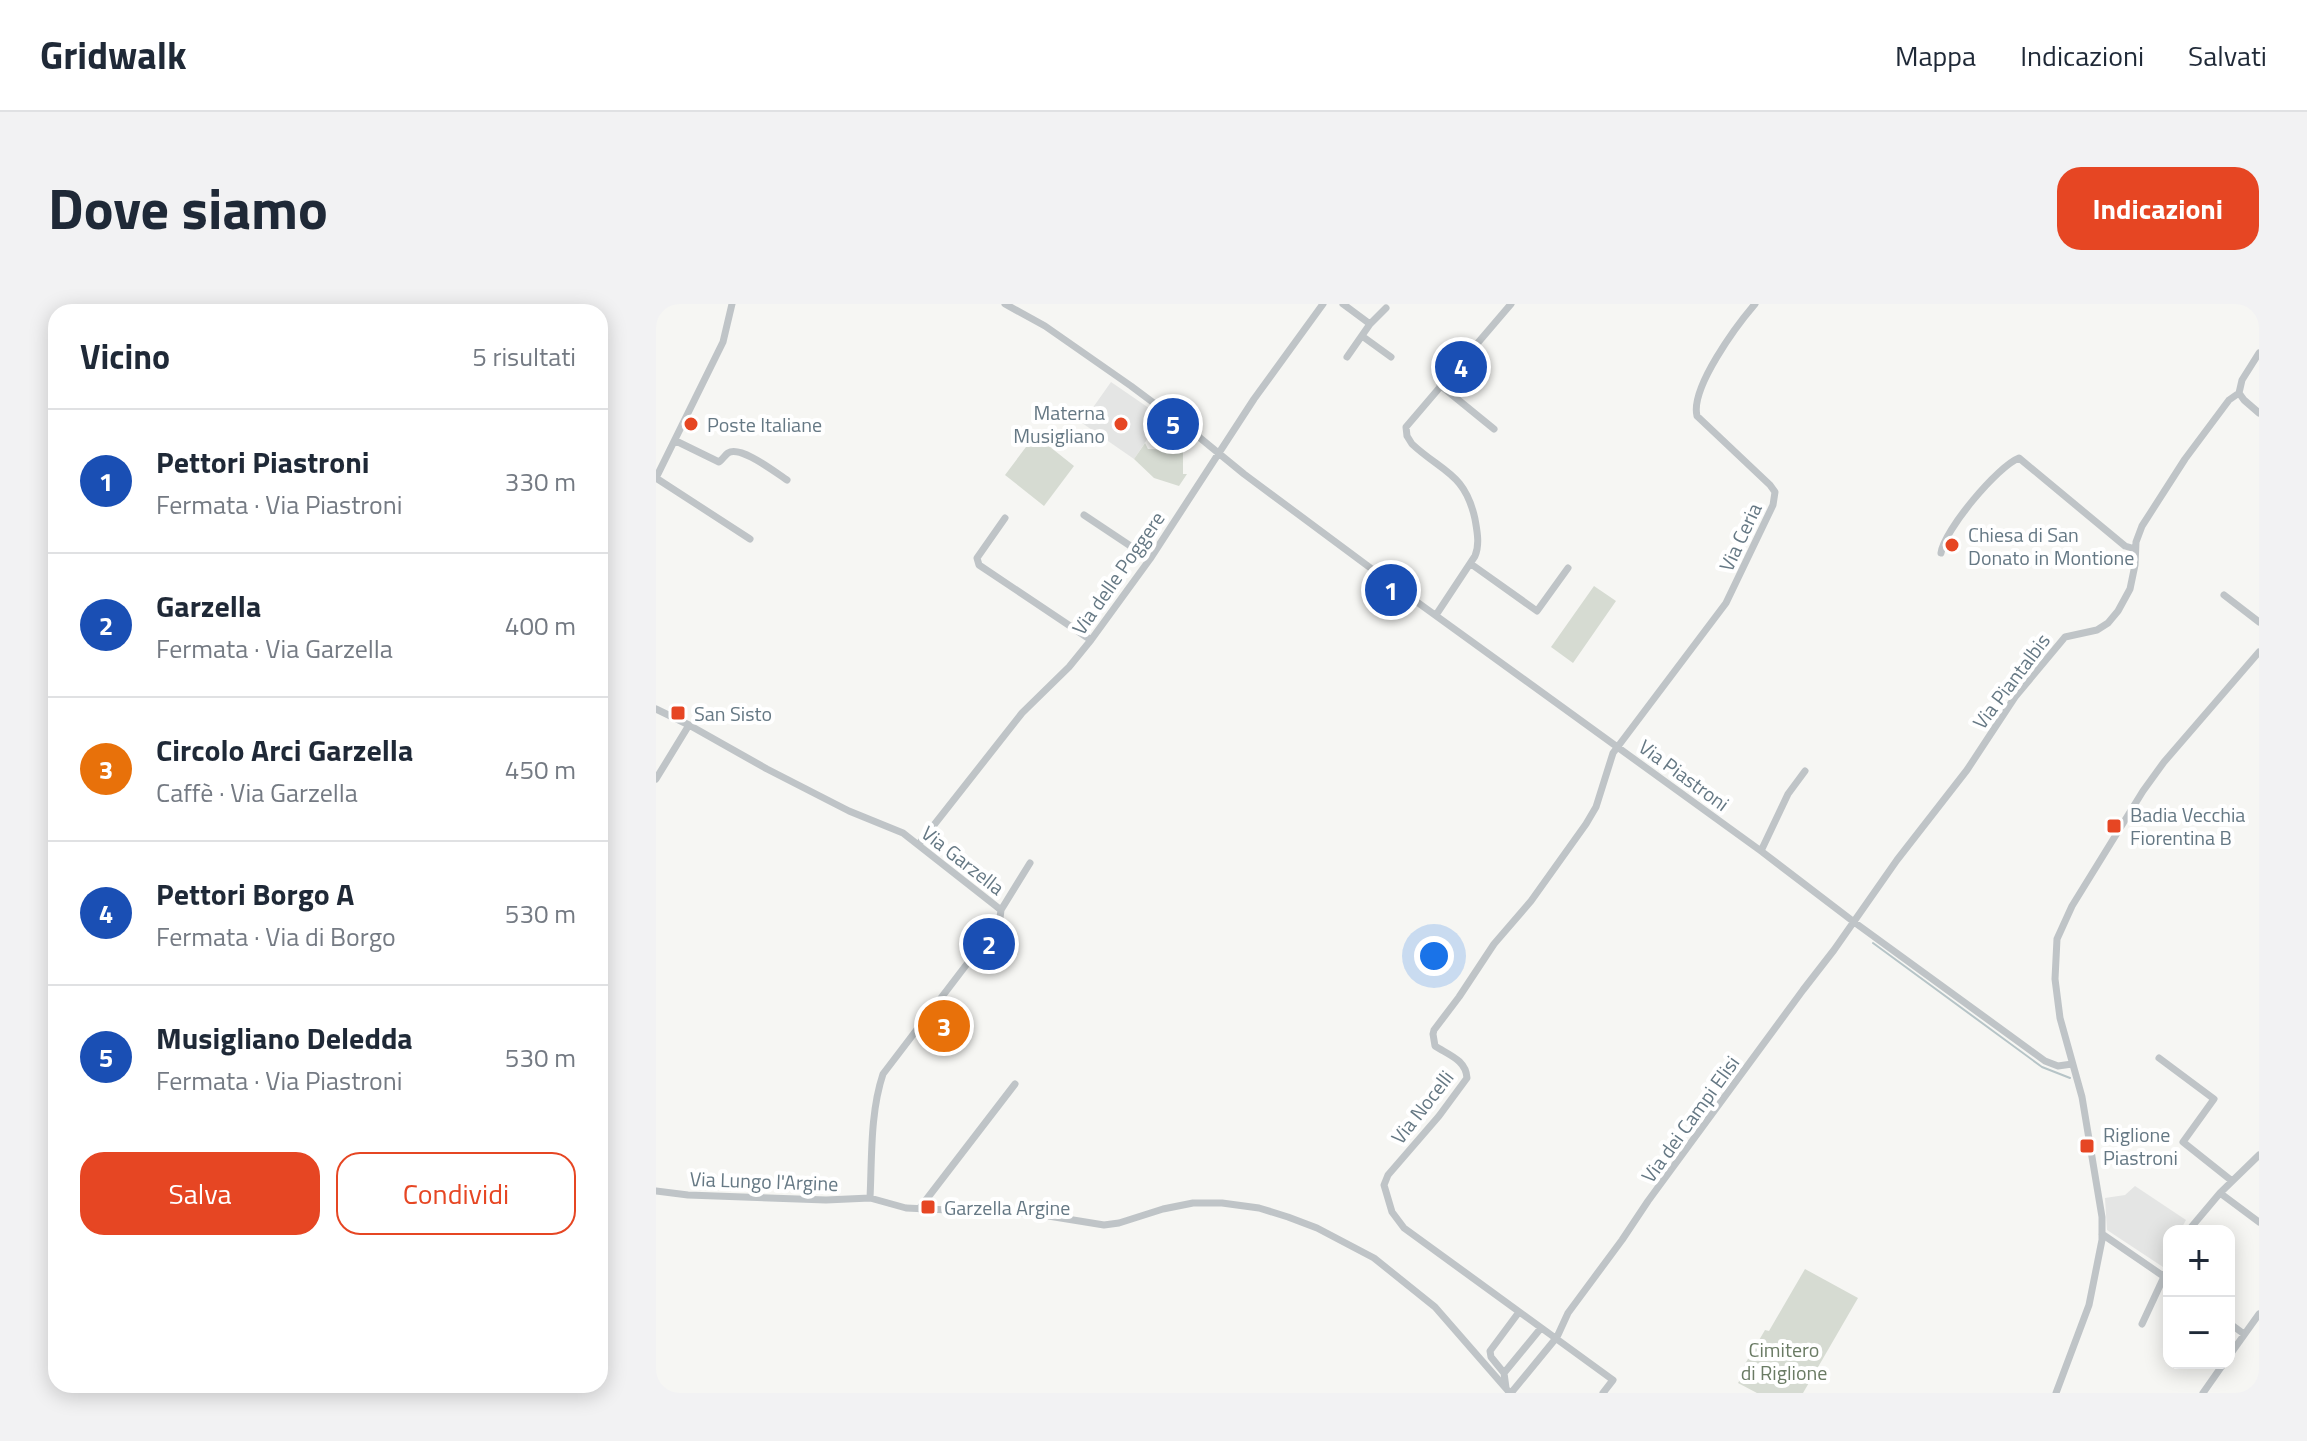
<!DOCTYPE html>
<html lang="it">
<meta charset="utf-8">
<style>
:root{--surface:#fff;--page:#f2f2f3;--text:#1f2937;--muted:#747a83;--line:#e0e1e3;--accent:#e64623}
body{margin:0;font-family:"Titillium Web",sans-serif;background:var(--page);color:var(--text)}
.controls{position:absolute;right:24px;bottom:24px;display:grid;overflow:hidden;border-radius:16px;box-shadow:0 4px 20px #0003}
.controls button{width:72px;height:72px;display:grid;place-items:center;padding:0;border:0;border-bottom:2px solid var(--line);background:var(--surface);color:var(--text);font:40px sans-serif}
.you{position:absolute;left:778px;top:652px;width:28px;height:28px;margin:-20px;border:6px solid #fff;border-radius:50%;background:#1a73e8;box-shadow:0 0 0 12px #1a73e833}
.badge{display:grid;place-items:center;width:52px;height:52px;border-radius:50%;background:var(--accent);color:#fff;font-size:26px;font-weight:700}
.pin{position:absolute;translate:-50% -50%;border:4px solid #fff;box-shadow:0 2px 8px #0006}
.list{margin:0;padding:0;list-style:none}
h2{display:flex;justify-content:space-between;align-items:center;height:104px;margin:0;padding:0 32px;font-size:34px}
h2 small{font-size:26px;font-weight:400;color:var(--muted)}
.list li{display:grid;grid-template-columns:52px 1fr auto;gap:24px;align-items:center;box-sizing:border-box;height:144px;padding:0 32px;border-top:2px solid var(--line)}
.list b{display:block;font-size:30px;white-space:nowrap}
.list p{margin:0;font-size:26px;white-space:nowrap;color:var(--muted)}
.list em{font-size:26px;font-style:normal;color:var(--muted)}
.actions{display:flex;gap:16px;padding:24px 32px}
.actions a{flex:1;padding:18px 0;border:2px solid var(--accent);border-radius:24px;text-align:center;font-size:28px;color:var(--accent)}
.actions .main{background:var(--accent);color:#fff}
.map{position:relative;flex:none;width:1603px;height:1089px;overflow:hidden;border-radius:24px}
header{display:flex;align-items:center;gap:48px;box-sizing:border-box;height:112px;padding:0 40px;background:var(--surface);border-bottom:2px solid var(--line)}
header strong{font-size:38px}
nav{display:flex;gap:44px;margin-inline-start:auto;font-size:28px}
.intro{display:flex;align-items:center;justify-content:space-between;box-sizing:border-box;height:192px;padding:0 48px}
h1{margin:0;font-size:56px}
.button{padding:20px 36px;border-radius:24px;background:var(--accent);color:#fff;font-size:28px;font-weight:700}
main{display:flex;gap:48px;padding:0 48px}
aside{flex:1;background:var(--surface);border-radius:24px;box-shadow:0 4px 20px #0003}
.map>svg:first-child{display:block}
.built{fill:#e4e5e4}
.green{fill:#d6dbd2}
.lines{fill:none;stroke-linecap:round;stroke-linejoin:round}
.stream{stroke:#b6c4c7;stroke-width:2}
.minor{stroke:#bfc4c7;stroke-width:7}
.poi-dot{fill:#e64623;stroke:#fff;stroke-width:3}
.labels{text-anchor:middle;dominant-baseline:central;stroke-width:8;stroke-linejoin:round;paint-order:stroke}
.poi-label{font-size:20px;fill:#657884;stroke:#fff;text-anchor:start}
.street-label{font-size:20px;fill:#657884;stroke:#fff}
.park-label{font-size:20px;fill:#6a7b64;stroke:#fff}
</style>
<header>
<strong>Gridwalk</strong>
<nav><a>Mappa</a><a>Indicazioni</a><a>Salvati</a></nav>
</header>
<div class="intro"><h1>Dove siamo</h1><a class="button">Indicazioni</a></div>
<main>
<aside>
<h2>Vicino<small>5 risultati</small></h2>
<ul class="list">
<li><span class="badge" style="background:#1a4fb4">1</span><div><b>Pettori Piastroni</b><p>Fermata · Via Piastroni</p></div><em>330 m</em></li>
<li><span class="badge" style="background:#1a4fb4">2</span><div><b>Garzella</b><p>Fermata · Via Garzella</p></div><em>400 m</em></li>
<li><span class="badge" style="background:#e8710a">3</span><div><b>Circolo Arci Garzella</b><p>Caffè · Via Garzella</p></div><em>450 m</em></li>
<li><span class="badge" style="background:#1a4fb4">4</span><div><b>Pettori Borgo A</b><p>Fermata · Via di Borgo</p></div><em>530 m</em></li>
<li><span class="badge" style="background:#1a4fb4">5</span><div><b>Musigliano Deledda</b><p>Fermata · Via Piastroni</p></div><em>530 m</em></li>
</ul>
<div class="actions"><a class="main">Salva</a><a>Condividi</a></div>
</aside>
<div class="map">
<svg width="1603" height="1089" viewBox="0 0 1603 1089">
<rect width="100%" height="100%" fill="#f6f6f3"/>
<path class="built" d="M 455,78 L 506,113 L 478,155 L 426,119 Z
M 1479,882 L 1530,916 L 1524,927 L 1513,927 L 1513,950 L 1507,963 L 1451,926 L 1449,894 L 1469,891 Z"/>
<path class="green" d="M 379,131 L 418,162 L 388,202 L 349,171 Z
M 489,139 L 492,145 L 527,146 L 527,170 L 531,170 L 523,182 L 498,174 L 478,155 Z
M 938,282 L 960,297 L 917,359 L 895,343 Z
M 1149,965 L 1202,994 L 1147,1089 L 1101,1089 L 1082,1079 L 1089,1067 L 1086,1065 L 1109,1026 L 1113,1027 Z"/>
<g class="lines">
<path class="stream" d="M 1217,639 L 1386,763 L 1414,774"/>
<path class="minor" d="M 76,0 L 67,38 L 0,174 L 94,235
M 349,0 L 389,22 L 475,82 L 538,129 L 588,170 L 732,277 L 1105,547 L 1198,618 L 1389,757 L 1402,762 L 1416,760
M 687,0 L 714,20
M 706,32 L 735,53
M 691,53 L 714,20 L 730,4
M 784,81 L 838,125
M 1583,89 L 1588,96 L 1603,109
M 20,137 L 63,158 C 67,155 69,151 72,149 C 85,141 120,169 131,176
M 428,211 L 494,255
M 349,214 L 321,254 L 323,261 L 435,336
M 1285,249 C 1288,226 1342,162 1363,154 L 1469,242 L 1479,245
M 815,260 L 881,307 L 912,264
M 1568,291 L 1603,318
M 780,311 L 819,252 C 824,240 821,227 819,215 C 809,169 786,168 756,140 L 751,132 L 750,123 L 855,0
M 0,405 L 33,421 L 111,465 L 193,507 L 247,529 L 345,606 L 344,614 L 330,635 L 227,770 C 214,809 216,854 214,894
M 0,475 L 33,421
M 263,540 L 366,409 L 413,363 L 435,336 L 494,255 L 598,95 L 667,0
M 1105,547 L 1132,490 L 1149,467
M 345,606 L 374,559
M 1503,754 L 1558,795 L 1527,838 L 1576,877
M 0,887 L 32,891 L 170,896 L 214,894 L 250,904 L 380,910 L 448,921 L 463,919 L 507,905 L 537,899 L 566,899 L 603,904 L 632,913 L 661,924 L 718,954 L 779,1003 L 854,1089
M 1564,889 L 1603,918
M 263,905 L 359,780
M 1532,927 L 1564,889 L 1603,851
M 1446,930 L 1513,976
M 1573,1019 L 1588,1030
M 1486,1020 L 1513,962
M 1573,1052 L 1603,1010
M 848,1069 L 835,1053 L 834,1047 L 863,1008
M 850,1084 L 848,1069 L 885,1024
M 855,1089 L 901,1033 L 912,1009 L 966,936 L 992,897 L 1147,686 L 1178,646 L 1241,556 L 1311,466 L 1359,393 L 1409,333 L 1441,326 L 1452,319 L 1462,307 L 1474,285 L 1479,261 L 1480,238 L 1486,222 L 1529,155 L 1573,96 L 1583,89 L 1586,76 L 1603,49
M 947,1089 L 957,1076 L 748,924 L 736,908 L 728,881 L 732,871 L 783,812 L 811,774 C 810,756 793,751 779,742 L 777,730 L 778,726 L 803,693 L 838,640 L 875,597 L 930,520 L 940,503 L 957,449 L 1070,299 L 1117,201 L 1119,188 L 1114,181 L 1041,112 C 1034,84 1081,21 1099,0
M 1400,1089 L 1433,1001 L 1446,936 L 1446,913 L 1426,793 L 1404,714 L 1399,675 L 1401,635 L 1416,602 L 1487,487 L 1508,458 L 1603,348
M 1547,1089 L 1568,1059"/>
</g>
<g class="poi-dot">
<circle cx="35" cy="120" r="8"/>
<circle cx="465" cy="120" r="8"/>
<circle cx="1296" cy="241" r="8"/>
<rect x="14" y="401" width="16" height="16" rx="4"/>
<rect x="1450" y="514" width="16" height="16" rx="4"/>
<rect x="1423" y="834" width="16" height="16" rx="4"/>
<rect x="264" y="895" width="16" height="16" rx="4"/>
</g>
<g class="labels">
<g class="poi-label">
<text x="449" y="108" text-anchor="end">Materna<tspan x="449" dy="23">Musigliano</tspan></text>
<text x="51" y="120">Poste Italiane</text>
<text x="1312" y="230">Chiesa di San<tspan x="1312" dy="23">Donato in Montione</tspan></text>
<text x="38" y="409">San Sisto</text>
<text x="1474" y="510">Badia Vecchia<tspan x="1474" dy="23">Fiorentina B</tspan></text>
<text x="1447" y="830">Riglione<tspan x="1447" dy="23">Piastroni</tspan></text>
<text x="288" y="903">Garzella Argine</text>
</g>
<g class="street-label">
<text transform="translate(1084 233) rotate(-65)">Via Ceria</text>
<text transform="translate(462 269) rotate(-55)">Via delle Poggere</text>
<text transform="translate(1355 377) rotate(-53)">Via Piantalbis</text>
<text transform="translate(1028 471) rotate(36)">Via Piastroni</text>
<text transform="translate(307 556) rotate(38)">Via Garzella</text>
<text transform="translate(766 803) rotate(-52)">Via Nocelli</text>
<text transform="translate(1034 815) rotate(-54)">Via dei Campi Elisi</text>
<text transform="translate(108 877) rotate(2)">Via Lungo l'Argine</text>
</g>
<g class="park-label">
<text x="1128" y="1045">Cimitero<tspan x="1128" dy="23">di Riglione</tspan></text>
</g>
</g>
</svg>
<div class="controls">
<button>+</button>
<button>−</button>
</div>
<div class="you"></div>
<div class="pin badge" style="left:735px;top:286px;background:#1a4fb4">1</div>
<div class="pin badge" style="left:333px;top:640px;background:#1a4fb4">2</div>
<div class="pin badge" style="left:288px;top:722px;background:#e8710a">3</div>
<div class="pin badge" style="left:805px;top:63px;background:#1a4fb4">4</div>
<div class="pin badge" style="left:517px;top:120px;background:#1a4fb4">5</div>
</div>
</main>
